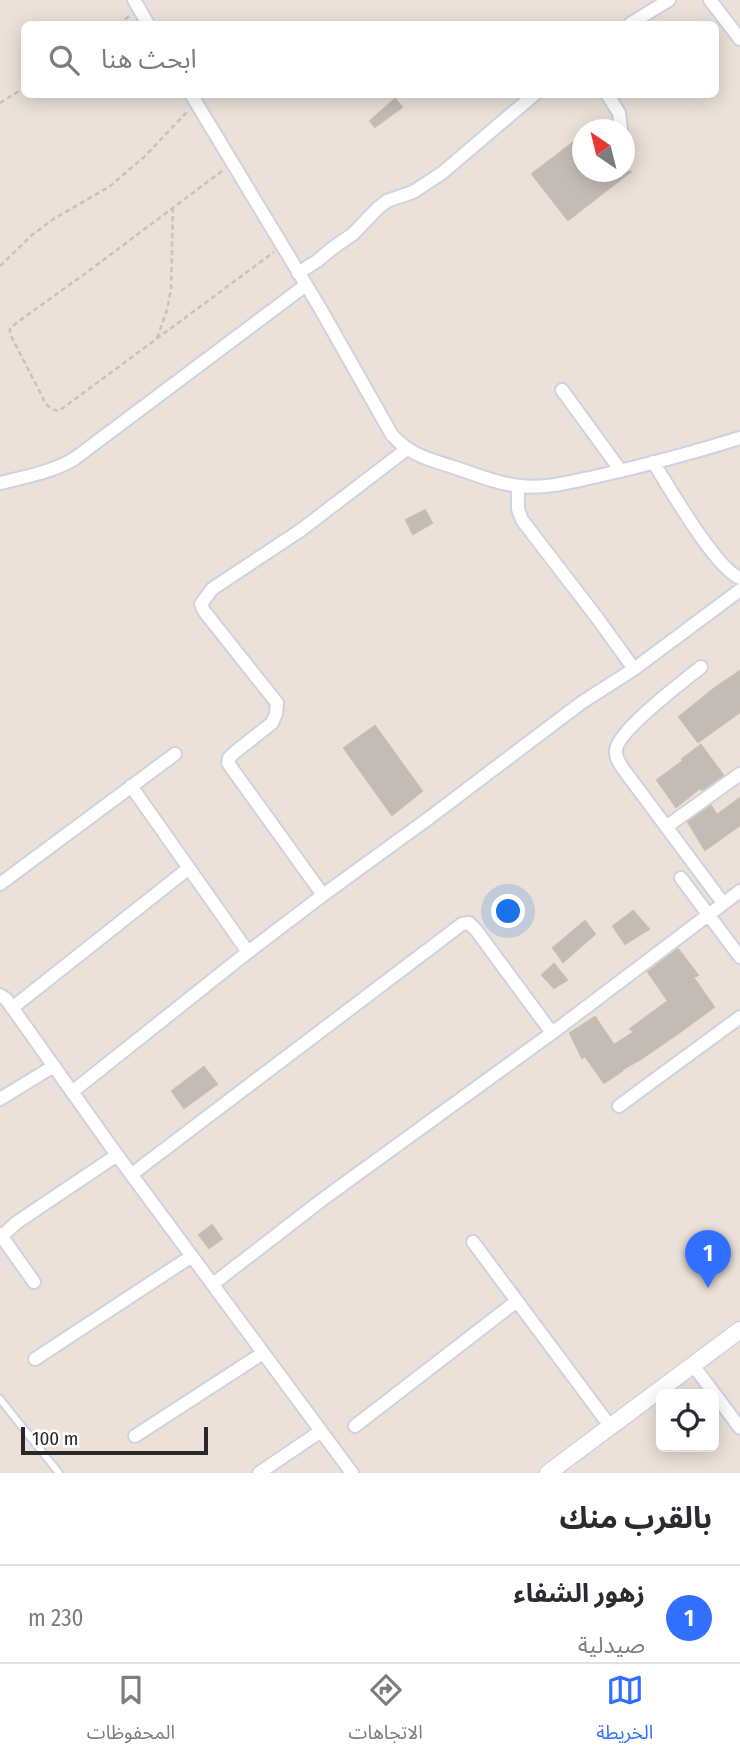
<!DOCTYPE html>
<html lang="ar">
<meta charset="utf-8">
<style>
:root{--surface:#fff;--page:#f2f2f3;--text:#2b2b33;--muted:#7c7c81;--line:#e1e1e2;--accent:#316fff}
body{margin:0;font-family:"Fira Sans Condensed","Noto Sans Arabic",sans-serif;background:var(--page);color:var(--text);direction:rtl}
.controls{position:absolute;right:21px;bottom:21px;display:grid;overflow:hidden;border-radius:10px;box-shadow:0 4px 18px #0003}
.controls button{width:63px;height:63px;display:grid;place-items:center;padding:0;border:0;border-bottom:2px solid var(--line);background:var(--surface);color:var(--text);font:35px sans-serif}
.compass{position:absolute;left:572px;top:119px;width:63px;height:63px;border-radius:50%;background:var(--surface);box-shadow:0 4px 18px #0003;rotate:325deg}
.scale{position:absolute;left:21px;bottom:18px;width:187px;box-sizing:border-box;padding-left:7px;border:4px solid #282828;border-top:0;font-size:19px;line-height:24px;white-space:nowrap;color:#282828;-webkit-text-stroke:5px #fff;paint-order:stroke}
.you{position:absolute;left:509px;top:912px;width:24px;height:24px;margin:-18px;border:5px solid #fff;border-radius:50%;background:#1a73e8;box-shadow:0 0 0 10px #1a73e833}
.badge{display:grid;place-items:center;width:46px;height:46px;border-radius:50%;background:var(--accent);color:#fff;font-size:23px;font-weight:700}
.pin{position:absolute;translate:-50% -58px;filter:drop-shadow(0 2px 4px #0008)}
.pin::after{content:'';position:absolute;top:37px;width:24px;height:21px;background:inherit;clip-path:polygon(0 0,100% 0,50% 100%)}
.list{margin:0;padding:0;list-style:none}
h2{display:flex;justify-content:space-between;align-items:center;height:91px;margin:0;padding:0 28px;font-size:30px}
h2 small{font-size:23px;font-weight:400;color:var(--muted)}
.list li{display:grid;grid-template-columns:46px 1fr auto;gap:21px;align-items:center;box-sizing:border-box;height:98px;padding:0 28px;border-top:2px solid var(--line)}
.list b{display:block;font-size:26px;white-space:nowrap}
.list p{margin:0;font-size:23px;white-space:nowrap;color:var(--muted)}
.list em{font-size:23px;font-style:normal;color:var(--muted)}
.icon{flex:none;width:38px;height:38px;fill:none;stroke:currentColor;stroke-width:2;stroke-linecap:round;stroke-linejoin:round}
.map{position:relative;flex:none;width:740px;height:1473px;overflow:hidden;direction:ltr}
.search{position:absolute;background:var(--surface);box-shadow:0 4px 18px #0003;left:21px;right:21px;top:21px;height:77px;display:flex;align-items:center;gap:18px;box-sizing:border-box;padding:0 24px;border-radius:10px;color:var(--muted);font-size:26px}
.sheet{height:189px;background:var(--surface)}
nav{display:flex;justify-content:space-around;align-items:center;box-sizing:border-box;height:98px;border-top:2px solid var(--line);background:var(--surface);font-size:19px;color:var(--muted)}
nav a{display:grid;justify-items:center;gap:4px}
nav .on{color:var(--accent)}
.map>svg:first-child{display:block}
.building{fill:#c3bbb5;stroke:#c6bdb2;stroke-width:2}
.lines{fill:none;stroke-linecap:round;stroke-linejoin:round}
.lane-casing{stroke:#cdd3e2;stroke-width:10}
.street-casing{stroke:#cdd3e2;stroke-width:16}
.secondary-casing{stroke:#cdd3e2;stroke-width:19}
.path{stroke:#c3c3c3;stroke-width:2.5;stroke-dasharray:5 3.5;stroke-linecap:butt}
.lane{stroke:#fff;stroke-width:6}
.street{stroke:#fff;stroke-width:12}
.secondary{stroke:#fff;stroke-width:16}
</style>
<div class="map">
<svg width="740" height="1473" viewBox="0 0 740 1473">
<rect width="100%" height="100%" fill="#ebe1d8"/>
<path class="building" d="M 395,99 L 402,107 L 375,127 L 370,121 Z
M 583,135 L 583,172 L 630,172 L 568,220 L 532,174 Z
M 425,510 L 432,523 L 413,534 L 406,520 Z
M 740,671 L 740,712 L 698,742 L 679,717 L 716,687 Z
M 375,726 L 422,791 L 392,815 L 344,748 Z
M 701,745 L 723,775 L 702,790 L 700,788 L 676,807 L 657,780 L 683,761 L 682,759 Z
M 740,798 L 740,825 L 705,850 L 688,822 L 711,806 L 717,815 Z
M 633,911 L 649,929 L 625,944 L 613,926 Z
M 585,921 L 595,934 L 563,962 L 553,948 Z
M 678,949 L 698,975 L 693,977 L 714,1007 L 680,1032 L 641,1059 L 621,1070 L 622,1071 L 604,1083 L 585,1056 L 582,1058 L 570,1033 L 595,1017 L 614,1045 L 634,1032 L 630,1029 L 668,1001 L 648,972 Z
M 554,964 L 567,980 L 554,988 L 542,975 Z
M 204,1067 L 217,1084 L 184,1108 L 172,1091 Z
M 212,1225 L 222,1239 L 209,1248 L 199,1235 Z"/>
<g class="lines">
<g class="lane-casing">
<path id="lane" d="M 0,1399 L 59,1473"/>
</g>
<g class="street-casing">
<path id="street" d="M 134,0 L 148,24
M 710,0 L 740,39
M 630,24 L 669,0
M 191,94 L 320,308 L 392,435 C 410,455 428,459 453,467 C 475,474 497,484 520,486 C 545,489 570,482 594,477 C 643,466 692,453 740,438
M 607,94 L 619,113 L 621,130
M 298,273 L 317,261 L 334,247 L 353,234 L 378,208 L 387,201 L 413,192 L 442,173 L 535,94
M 562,390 L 621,471
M 653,462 C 669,487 716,569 740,578
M 0,483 C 25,477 52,472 74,459 L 306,285
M 518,486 L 518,509 L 522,520 L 598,619 L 634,669
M 701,667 C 684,681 618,730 616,750 C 615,758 620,764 624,770 L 723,903
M 131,786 L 248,952
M 666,827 L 740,774
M 681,878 L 740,957
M 0,884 L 175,754
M 323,895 L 429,818 L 581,703 L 634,669 L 740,590
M 0,995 L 6,999 L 117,1155 L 352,1473
M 12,1008 L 189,868
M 72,1092 L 248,952 L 323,895 L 228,763 L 229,758 L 234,753 L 272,723 L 276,714 L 277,703 L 204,611 L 201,604 L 212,589 L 301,530 L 407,449
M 0,1099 L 54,1066
M 619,1106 L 740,1017
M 132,1174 L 462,924 L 469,923 L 476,930 L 552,1033
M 0,1234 L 34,1282
M 2,1236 L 16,1223 L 117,1155
M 473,1242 L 610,1426
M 213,1284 L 323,1199 L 552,1033 L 740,891
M 35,1359 L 192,1256
M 693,1365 L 740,1428
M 355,1426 L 517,1301
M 135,1436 L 263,1353
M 259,1473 L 321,1431"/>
</g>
<g class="secondary-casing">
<path id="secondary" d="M 548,1473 L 740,1330"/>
</g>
<path class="path" d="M 118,24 L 131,15
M 0,103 L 24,88
M 222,171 L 90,270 L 15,324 L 10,329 L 10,334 L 46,404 L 52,409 L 58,411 L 63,408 L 274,252
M 0,266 L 32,235 L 55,218 L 109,187 L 144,157 L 188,111
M 157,338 L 167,310 L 171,289 L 173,207"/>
<use href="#lane" class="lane"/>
<use href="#street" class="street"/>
<use href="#secondary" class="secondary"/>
</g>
</svg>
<div class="controls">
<button><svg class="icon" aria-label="locate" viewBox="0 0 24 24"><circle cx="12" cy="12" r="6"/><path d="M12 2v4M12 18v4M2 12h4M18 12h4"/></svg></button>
</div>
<svg class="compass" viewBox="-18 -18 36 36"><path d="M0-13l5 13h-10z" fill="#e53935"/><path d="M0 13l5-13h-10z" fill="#7c7c81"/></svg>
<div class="scale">100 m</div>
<div class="you"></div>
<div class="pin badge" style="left:708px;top:1288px">1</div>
<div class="search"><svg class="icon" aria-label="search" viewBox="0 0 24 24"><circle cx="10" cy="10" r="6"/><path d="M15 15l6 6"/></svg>ابحث هنا</div>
</div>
<section class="sheet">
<h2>بالقرب منك<small></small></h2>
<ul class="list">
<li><span class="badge">1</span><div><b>زهور الشفاء</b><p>صيدلية</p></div><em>230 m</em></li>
</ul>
</section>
<nav>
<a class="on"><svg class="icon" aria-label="map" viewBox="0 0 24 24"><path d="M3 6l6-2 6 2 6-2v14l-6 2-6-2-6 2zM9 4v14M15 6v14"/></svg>الخريطة</a>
<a><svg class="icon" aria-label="directions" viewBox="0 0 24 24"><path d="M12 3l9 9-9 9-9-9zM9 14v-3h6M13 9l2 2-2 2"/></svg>الاتجاهات</a>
<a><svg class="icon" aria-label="saved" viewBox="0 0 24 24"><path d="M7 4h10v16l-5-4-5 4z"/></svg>المحفوظات</a>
</nav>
